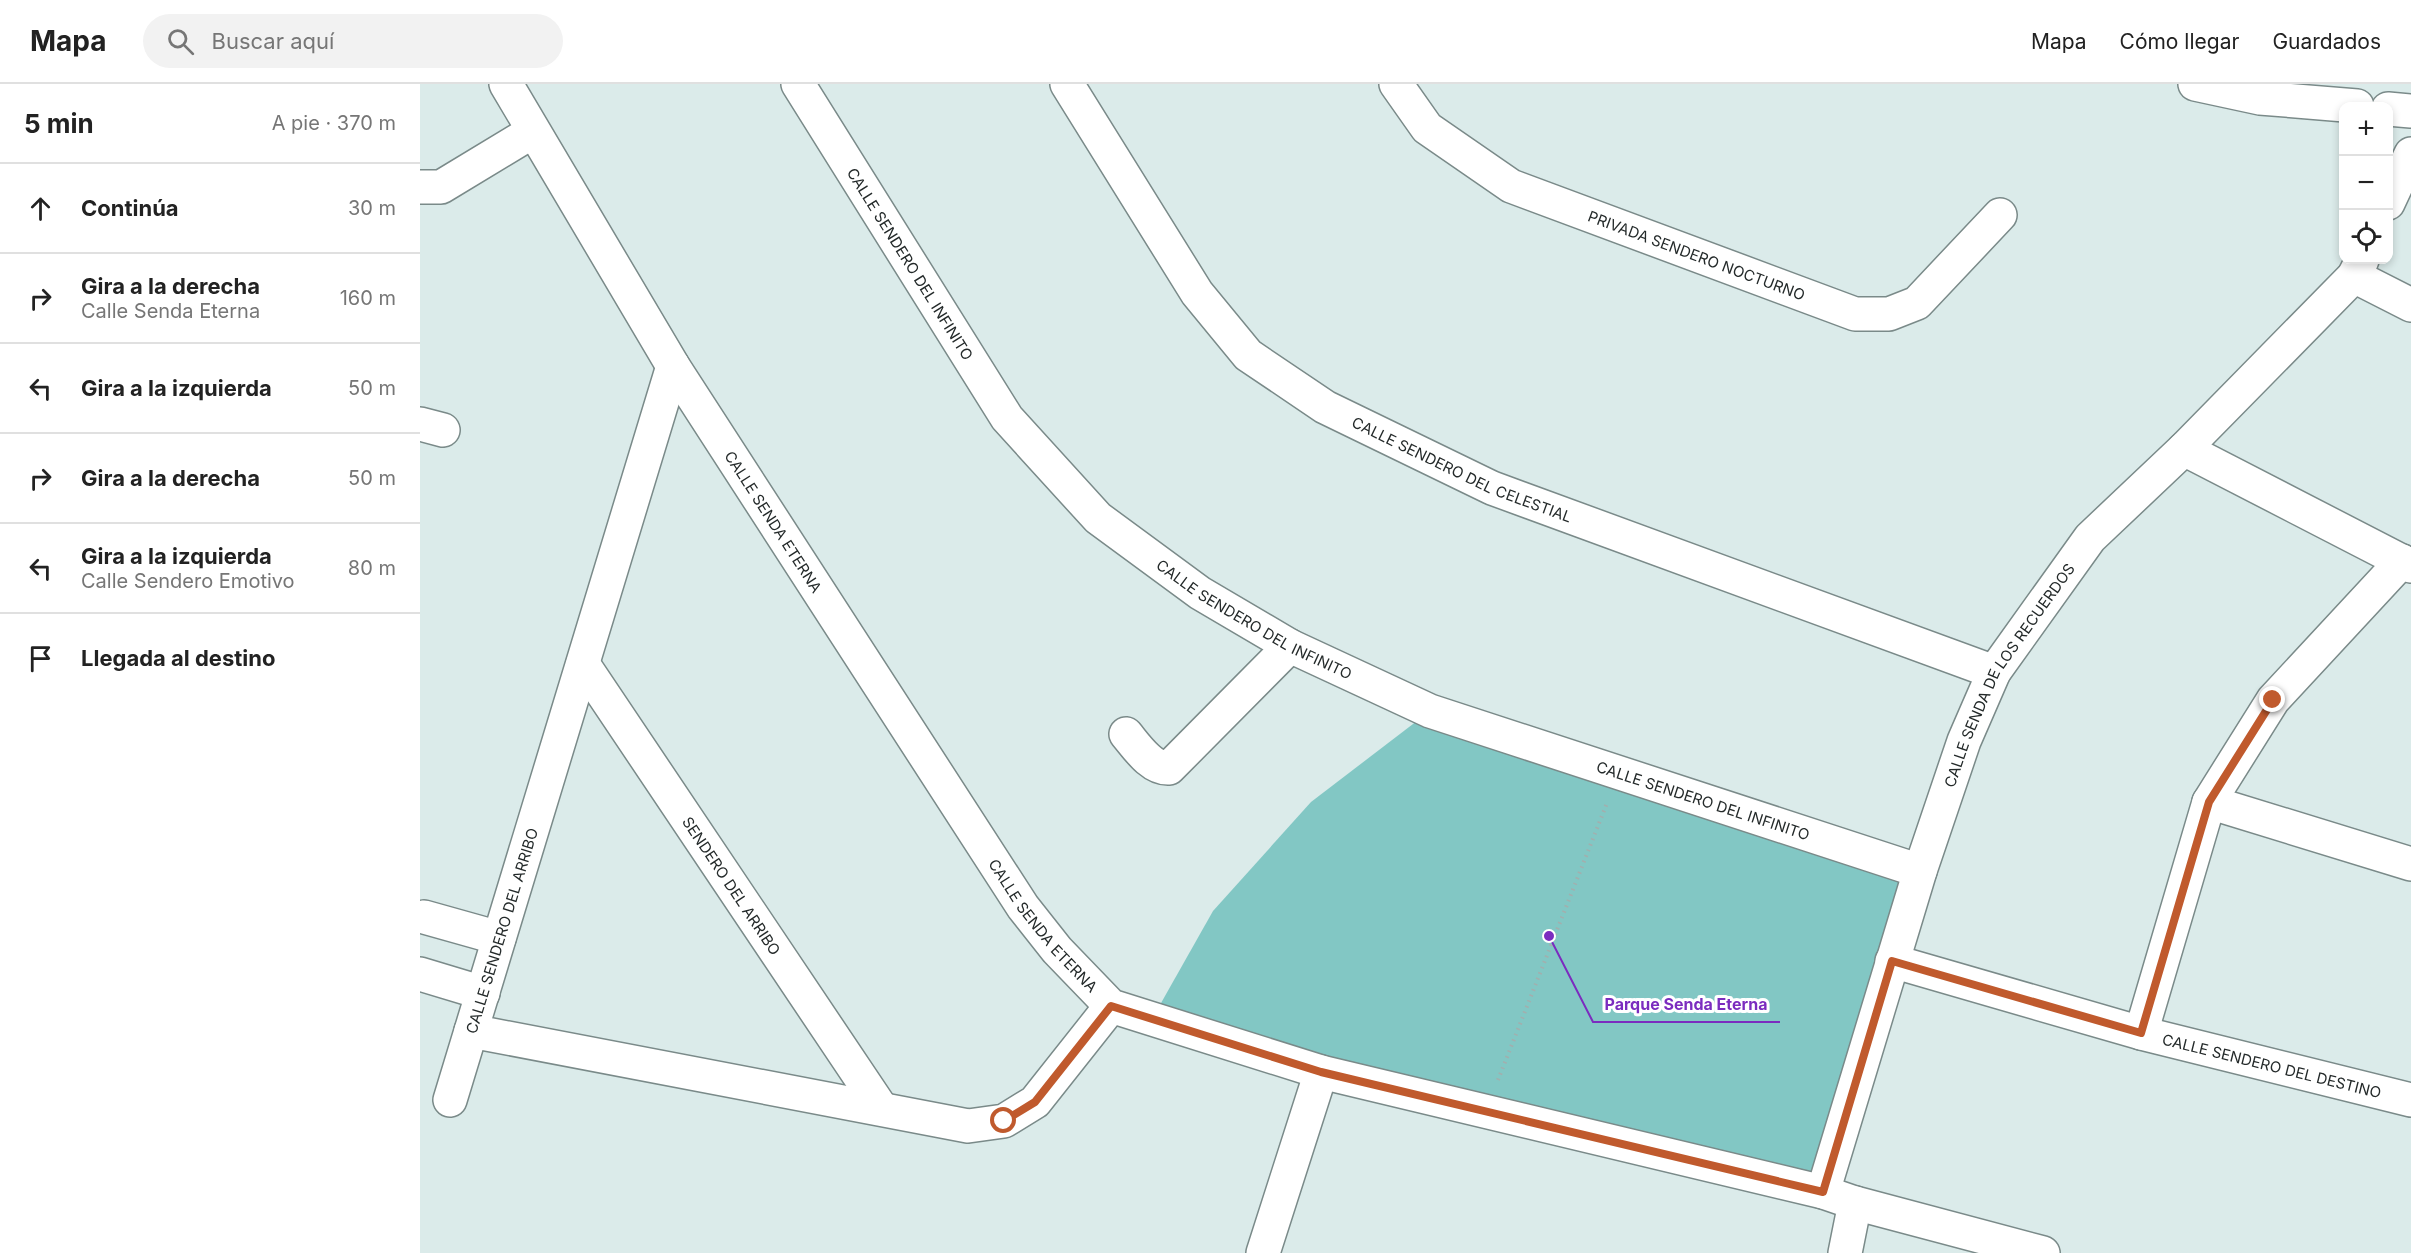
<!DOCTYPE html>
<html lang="es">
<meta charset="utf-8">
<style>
:root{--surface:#fff;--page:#f2f2f2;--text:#222;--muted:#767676;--line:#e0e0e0}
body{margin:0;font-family:Inter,sans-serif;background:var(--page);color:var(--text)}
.controls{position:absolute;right:18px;top:18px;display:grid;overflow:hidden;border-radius:12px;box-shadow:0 3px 9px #0003}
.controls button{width:54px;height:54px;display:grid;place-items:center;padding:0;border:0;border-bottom:2px solid var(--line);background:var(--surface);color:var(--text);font:30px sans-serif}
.stop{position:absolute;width:18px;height:18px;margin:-14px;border:4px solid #c05a2d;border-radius:50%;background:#fff}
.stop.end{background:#c05a2d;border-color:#fff;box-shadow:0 2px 6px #0008}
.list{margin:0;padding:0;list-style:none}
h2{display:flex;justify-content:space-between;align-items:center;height:78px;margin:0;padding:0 24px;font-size:26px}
h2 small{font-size:20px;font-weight:400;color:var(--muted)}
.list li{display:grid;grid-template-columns:39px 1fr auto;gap:18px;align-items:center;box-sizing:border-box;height:90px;padding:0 24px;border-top:2px solid var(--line)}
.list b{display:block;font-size:22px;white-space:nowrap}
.list p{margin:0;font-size:20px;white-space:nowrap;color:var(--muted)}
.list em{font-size:20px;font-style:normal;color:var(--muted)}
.icon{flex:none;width:33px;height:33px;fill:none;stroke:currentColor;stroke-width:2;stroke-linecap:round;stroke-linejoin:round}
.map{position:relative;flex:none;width:1991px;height:1169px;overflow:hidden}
header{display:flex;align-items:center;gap:36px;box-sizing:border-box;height:84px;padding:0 30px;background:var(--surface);border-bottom:2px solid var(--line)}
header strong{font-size:28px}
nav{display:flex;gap:33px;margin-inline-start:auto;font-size:21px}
.search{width:420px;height:54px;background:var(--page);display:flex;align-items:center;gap:15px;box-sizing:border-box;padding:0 21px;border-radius:33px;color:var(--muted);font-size:22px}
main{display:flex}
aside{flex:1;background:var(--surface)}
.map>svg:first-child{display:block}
.green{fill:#82c7c4}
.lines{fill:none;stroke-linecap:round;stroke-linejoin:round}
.minor-casing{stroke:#7a8a89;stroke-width:36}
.path{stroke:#a2afae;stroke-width:4;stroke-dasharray:1.5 4.5;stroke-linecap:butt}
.minor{stroke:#fff;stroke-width:33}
.route{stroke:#c05a2d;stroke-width:8}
.labels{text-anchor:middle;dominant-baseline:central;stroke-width:6;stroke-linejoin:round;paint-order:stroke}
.street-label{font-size:15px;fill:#242a2a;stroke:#fff}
.leader{fill:none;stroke:#7b2cbf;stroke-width:2}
.callout-dot{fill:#7b2cbf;stroke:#fff;stroke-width:2}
.callout-label{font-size:16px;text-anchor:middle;font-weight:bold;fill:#7b2cbf;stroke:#fff;stroke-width:6;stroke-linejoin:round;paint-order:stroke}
</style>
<header>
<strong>Mapa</strong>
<div class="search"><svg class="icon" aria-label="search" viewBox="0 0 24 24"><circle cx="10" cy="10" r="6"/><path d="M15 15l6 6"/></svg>Buscar aquí</div>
<nav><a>Mapa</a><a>Cómo llegar</a><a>Guardados</a></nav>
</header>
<main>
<aside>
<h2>5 min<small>A pie · 370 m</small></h2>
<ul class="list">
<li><svg class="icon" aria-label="ahead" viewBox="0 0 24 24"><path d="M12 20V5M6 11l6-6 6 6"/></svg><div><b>Continúa</b></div><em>30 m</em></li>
<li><svg class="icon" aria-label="right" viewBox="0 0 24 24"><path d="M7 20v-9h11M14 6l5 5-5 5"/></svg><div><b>Gira a la derecha</b><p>Calle Senda Eterna</p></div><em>160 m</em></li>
<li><svg class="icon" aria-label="left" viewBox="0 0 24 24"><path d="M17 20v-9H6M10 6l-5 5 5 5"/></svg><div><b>Gira a la izquierda</b></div><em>50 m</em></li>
<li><svg class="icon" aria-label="right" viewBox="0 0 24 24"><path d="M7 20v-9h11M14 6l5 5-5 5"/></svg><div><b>Gira a la derecha</b></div><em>50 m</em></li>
<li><svg class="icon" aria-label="left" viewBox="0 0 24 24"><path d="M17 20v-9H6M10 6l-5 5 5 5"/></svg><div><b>Gira a la izquierda</b><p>Calle Sendero Emotivo</p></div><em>80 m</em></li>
<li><svg class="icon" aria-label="arrive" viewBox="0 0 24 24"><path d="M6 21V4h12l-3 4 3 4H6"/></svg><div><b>Llegada al destino</b></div></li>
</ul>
</aside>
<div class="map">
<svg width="1991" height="1169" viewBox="0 0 1991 1169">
<rect width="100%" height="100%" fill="#dbebea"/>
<path class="green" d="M 1010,627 L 1500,787 L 1403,1108 L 732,935 L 793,827 L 891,718 Z"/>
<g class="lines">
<g class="minor-casing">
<g id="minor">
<path id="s1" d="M 86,0 L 253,282 L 603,823 L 637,866 L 691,922 L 901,988 L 1403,1108 L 1435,1119 L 1623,1169"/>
<path id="s2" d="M 378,0 L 587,334 L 678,434 L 780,509 L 870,562 L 1010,627 L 1500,787"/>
<path id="s3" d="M 647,0 L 777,209 L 828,271 L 905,323 L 1072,404 L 1574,588"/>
<path id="s4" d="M 976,0 L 1007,44 L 1091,102 L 1435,230 L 1469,230 L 1497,219 L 1580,131"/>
<path d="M 1775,0 L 1840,14 L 1937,22"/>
<path d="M 1968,25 L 1991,27"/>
<path d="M 0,103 L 21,103 L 112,48"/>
<path d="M 1968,119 L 1991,70"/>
<path d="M 1934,192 L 1991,221"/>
<path d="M 0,340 L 23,346"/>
<path d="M 1764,365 L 1991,482"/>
<path id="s5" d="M 163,580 L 461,1024"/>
<path d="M 706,650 C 717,663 731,685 749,684 L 870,562"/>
<path d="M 1789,718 L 1991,780"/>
<path d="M 4,833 L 79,854"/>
<path id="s6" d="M 1472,877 L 1721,949 L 1991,1016"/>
<path d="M 0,890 L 63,909"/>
<path d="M 51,947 L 548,1042 L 584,1037 L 615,1018 L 691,922"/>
<path d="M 1721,949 L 1789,718 L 1853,616 L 1982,477"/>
<path id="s7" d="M 30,1016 L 253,282"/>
<path id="s8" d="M 1403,1108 L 1500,787 L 1544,657 L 1574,588 L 1670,454 L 1764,365 L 1934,192 L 1942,176"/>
<path d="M 843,1169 L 901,988"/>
<path d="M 1425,1169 L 1435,1119"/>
</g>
</g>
<path class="path" d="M 1078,996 L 1187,719"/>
<use href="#minor" class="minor"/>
</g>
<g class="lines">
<path class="route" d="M 584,1037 L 615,1018 L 691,922 L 901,988 L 1403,1108 L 1472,877 L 1721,949 L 1789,718 L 1853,616"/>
</g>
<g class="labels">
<g class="street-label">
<text stroke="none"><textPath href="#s4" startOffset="354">PRIVADA SENDERO NOCTURNO</textPath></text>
<text stroke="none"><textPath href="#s2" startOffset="212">CALLE SENDERO DEL INFINITO</textPath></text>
<text stroke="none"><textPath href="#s3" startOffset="570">CALLE SENDERO DEL CELESTIAL</textPath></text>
<text stroke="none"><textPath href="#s1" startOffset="513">CALLE SENDA ETERNA</textPath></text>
<text stroke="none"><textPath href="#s2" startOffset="716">CALLE SENDERO DEL INFINITO</textPath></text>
<text stroke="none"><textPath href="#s8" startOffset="552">CALLE SENDA DE LOS RECUERDOS</textPath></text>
<text stroke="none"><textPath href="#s2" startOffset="1202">CALLE SENDERO DEL INFINITO</textPath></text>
<text stroke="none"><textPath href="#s5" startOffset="267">SENDERO DEL ARRIBO</textPath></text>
<text stroke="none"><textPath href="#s1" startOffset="999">CALLE SENDA ETERNA</textPath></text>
<text stroke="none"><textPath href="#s7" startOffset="177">CALLE SENDERO DEL ARRIBO</textPath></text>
<text stroke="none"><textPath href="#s6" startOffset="394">CALLE SENDERO DEL DESTINO</textPath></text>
</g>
</g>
<path class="leader" d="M1129 852L1173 938H1360"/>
<circle class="callout-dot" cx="1129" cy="852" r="6"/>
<g class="callout-label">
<text x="1266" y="926">Parque Senda Eterna</text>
</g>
</svg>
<div class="controls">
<button>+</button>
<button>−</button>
<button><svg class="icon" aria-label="locate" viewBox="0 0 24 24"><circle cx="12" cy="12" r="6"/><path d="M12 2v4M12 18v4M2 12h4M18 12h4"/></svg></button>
</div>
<div class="stop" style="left:584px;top:1037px"></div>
<div class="stop end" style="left:1853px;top:616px"></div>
</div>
</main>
